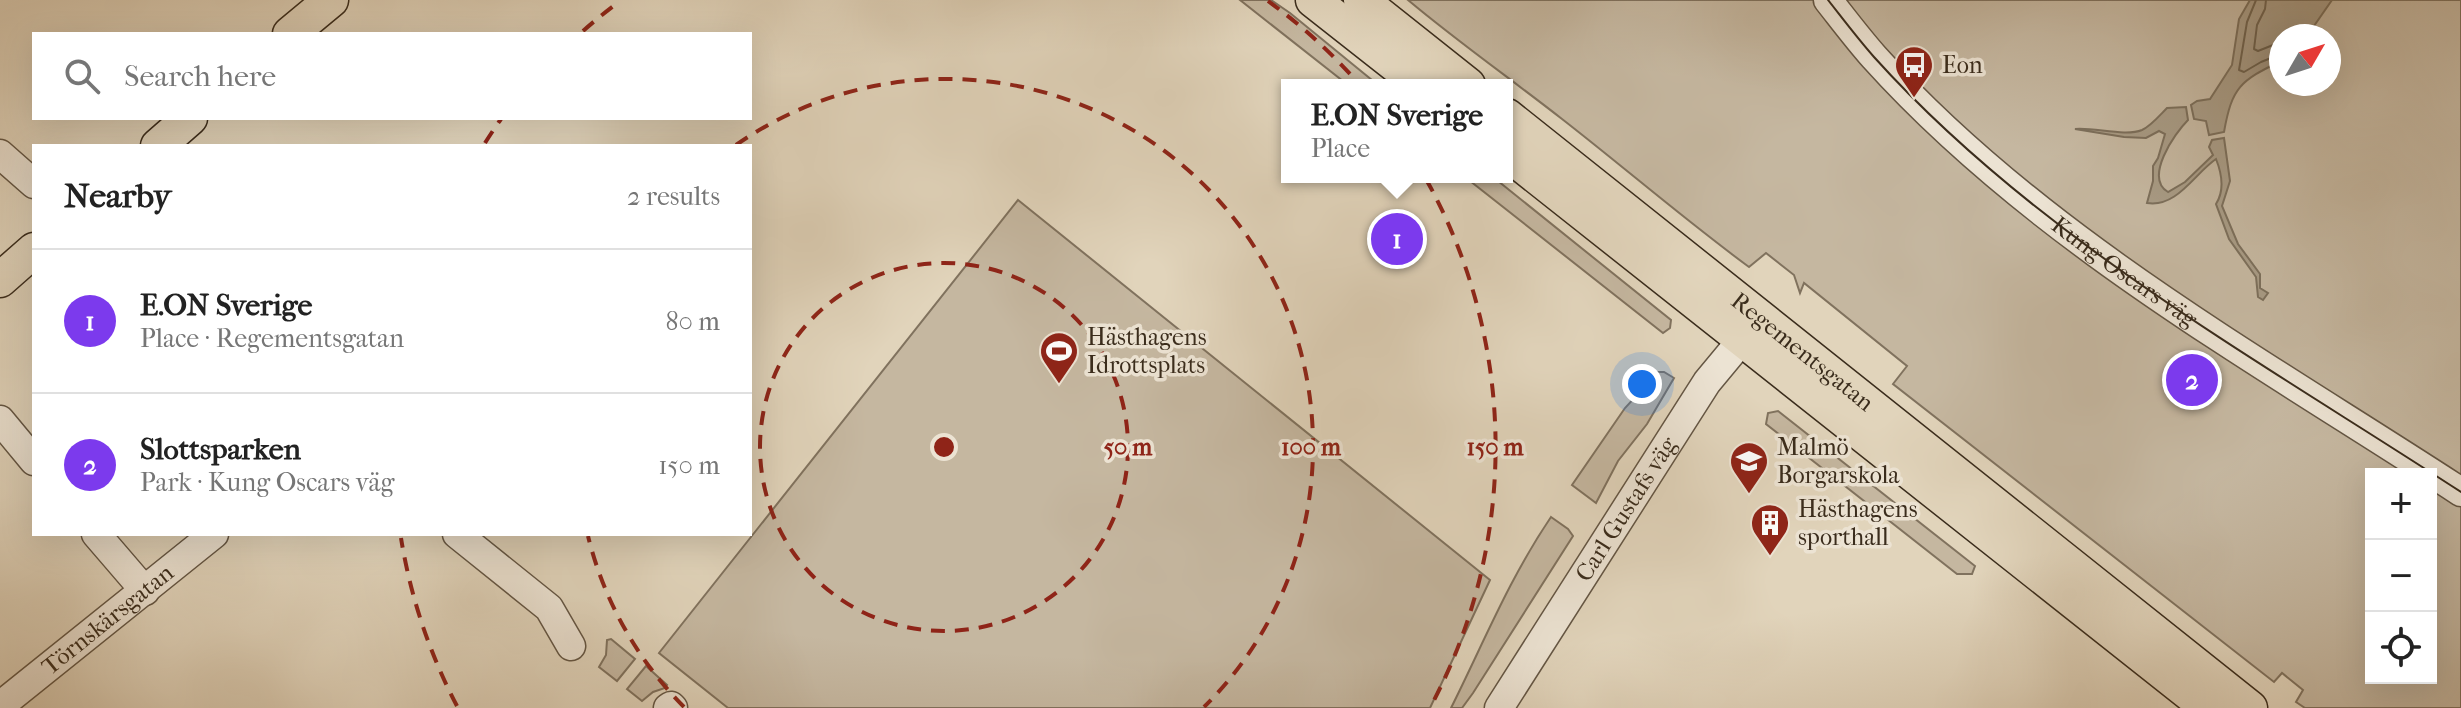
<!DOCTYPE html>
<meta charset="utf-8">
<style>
:root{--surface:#fff;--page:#f2f2f2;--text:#222;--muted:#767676;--line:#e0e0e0;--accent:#7c3aed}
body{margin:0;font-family:"IM FELL French Canon",serif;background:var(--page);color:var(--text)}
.controls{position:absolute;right:24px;bottom:24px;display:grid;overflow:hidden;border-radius:0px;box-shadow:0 8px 32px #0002}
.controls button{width:72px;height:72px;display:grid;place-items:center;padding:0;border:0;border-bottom:2px solid var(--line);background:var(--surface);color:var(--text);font:40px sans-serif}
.compass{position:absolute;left:2269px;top:24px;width:72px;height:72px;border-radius:50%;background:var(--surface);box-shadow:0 8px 32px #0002;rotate:51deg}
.you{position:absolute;left:1642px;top:384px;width:28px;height:28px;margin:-20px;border:6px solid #fff;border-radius:50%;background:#1a73e8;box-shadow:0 0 0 12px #1a73e833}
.badge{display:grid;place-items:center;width:52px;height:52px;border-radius:50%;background:var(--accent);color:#fff;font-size:26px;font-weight:700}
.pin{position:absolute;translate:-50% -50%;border:4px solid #fff;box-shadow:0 2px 8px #0006}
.popup{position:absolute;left:1281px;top:79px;width:232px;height:104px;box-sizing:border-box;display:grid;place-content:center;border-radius:0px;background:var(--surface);filter:drop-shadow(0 2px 6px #0005);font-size:26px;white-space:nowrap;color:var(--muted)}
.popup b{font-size:30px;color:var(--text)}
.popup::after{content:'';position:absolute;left:50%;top:100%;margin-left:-16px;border:16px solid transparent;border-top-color:var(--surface)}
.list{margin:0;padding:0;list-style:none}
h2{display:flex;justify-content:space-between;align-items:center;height:104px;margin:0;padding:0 32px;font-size:34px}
h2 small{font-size:26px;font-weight:400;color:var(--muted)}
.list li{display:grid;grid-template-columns:52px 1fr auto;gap:24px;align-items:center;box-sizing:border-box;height:144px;padding:0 32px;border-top:2px solid var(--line)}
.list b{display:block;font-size:30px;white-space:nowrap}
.list p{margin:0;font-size:26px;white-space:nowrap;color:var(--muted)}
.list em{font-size:26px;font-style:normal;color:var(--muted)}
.icon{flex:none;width:44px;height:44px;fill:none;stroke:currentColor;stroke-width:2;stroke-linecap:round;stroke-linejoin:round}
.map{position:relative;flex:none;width:2461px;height:708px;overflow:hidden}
.search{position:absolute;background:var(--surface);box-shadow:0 8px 32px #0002;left:32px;top:32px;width:720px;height:88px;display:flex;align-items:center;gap:20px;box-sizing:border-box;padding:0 28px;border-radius:0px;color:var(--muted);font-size:30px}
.panel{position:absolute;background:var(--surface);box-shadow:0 8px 32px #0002;left:32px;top:144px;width:720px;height:392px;border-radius:0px}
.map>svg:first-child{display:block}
.green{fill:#c5b7a0;stroke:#80725e;stroke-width:2;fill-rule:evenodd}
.water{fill:#a89b85;stroke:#7c6f5b;stroke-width:2}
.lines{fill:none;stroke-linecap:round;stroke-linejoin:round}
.shore{stroke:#716450;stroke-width:2}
.minor-casing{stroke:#645644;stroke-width:31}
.major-casing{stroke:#3a2c1c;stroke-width:37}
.minor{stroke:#ece3d3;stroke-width:28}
.major{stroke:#e1d4bb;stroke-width:34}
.tram{stroke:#3a2c1c;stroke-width:2}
.ring{fill:none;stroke:#8f2418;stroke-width:4;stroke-dasharray:14 10}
.labels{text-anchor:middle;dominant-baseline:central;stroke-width:7;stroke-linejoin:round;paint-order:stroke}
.poi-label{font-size:24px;fill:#3a2c1c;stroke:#ece3d3;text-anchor:start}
.street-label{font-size:24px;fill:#3a2c1c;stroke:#ece3d3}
.centre{fill:#8f2418;stroke:#ece3d3;stroke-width:4}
.ring-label{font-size:24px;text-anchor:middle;font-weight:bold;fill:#8f2418;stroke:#ece3d3;stroke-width:7;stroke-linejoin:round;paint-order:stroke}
</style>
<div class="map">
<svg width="2461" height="708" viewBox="0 0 2461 708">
<rect width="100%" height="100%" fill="#e1d4bb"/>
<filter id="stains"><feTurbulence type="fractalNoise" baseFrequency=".0025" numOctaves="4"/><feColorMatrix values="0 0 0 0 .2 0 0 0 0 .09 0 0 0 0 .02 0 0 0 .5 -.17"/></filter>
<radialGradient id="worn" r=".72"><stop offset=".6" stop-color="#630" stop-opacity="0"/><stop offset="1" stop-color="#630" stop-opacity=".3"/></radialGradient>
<path class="green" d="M 1240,0 L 1271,0 L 1290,13 L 1378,85 L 1348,85 Z
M 1408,0 L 2461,0 L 2461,708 L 2305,708 L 2296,702 L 2303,690 L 2282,673 L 2274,682 L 1893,384 L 1907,366 L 1804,283 L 1800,293 L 1794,275 L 1766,253 L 1749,267 C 1685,220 1625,168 1562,119 C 1511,79 1458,42 1408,0 ZM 2281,36 L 2329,36 L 2329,84 L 2281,84 ZM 2371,474 L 2431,474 L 2431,678 L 2371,678 Z
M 1465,177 L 1493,177 L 1671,320 L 1670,328 L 1663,333 Z
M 1018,200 L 1490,580 L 1430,708 L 728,708 L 659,653 Z
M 1658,372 L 1664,372 L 1674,378 L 1647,424 L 1618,461 L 1596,503 L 1572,485 L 1625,408 Z
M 1778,411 L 1975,566 L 1972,574 L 1957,574 L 1766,424 L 1768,413 Z
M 1551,517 L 1568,529 L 1573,536 L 1473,693 L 1462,708 L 1451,708 C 1484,642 1509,579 1551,517 Z
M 611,639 L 635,659 L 617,681 L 599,667 L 606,655 L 607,640 Z
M 646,666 L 667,685 L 665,688 L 653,692 L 642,701 L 627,689 Z"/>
<path class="water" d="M 2250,0 L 2332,0 L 2307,36 L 2281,36 L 2281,61 C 2240,81 2232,87 2224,132 L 2209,135 L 2206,121 L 2194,119 L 2191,105 L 2197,101 L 2210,99 L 2232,65 L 2239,19 Z
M 2186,107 L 2188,120 C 2174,134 2144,178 2168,192 L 2185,182 L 2213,155 L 2209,147 L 2212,140 L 2224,138 L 2230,181 L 2222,206 L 2238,244 L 2260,274 L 2260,288 L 2268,293 L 2263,300 L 2258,297 L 2256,277 L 2229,239 L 2216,204 C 2225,190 2222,174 2216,159 C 2195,173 2177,208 2147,203 L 2153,181 L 2153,166 L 2158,158 L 2165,134 L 2159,131 L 2146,138 L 2124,137 L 2075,129 C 2094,127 2125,137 2142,130 C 2151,126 2160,115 2167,108 Z"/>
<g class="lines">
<path class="shore" d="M 2256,0 L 2247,22 L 2239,70 L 2244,72 L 2261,62 L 2281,54
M 2266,0 L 2265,9 L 2257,25 L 2254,49 L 2258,51 L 2273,45 L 2281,44"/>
<g class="minor-casing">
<g id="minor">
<path d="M 1828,0 C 1843,19 1858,39 1874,57 C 2037,238 2259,360 2461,492"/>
<path d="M 0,154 L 34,184"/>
<path d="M 0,420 L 34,461"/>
<path d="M 96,534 L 145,591"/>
<path d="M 457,534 L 549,608 L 571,646"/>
<path id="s1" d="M 0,706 L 214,534"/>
<path d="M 668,708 L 671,706 L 673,708"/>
<path id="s2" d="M 1499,708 L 1707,382 L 1756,323"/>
</g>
</g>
<g class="major-casing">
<g id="major">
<path d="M 1313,0 L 1421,85"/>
<path d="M 1361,0 L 1468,85"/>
<path d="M 290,34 L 331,0"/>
<path id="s3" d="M 1507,116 L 2250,708"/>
<path d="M 158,146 L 190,118"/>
<path d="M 1507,153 L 2208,708"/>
<path d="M 0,280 L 34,250"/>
</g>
</g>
<use href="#minor" class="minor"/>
<use href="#major" class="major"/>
<path class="tram" id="s4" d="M 1828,0 C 1843,19 1858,39 1874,57 C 2037,238 2259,360 2461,492"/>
</g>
<g class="ring">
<circle cx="944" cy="447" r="184"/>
<path d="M684 707A367 367 0 0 1 588 536M736 145A367 367 0 0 1 1204 707"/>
<path d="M457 706A551 551 0 0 1 401 538M485 143A551 551 0 0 1 501 119M583 31A551 551 0 0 1 620 1M1268 1A551 551 0 0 1 1431 706"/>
</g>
<defs>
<g id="bus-pin" transform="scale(2)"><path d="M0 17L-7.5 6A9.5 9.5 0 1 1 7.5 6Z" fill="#8f2418" stroke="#ece3d3"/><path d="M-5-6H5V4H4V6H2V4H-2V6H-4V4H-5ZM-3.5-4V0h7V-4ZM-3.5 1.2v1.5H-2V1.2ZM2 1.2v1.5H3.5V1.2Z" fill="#fff"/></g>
<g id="stadium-pin" transform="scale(2)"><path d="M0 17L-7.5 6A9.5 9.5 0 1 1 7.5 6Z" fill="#8f2418" stroke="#ece3d3"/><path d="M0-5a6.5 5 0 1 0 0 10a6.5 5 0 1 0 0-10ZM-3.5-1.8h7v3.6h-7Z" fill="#fff"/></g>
<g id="school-pin" transform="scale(2)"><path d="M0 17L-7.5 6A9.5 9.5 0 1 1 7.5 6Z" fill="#8f2418" stroke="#ece3d3"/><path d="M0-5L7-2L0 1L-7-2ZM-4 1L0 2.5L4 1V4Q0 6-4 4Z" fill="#fff"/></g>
<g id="building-pin" transform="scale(2)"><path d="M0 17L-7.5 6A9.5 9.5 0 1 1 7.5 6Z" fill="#8f2418" stroke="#ece3d3"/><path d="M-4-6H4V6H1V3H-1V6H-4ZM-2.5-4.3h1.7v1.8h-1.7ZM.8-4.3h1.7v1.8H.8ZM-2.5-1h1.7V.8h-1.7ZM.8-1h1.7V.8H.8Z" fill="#fff"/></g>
</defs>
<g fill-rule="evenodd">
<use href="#bus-pin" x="1914" y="65"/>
<use href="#stadium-pin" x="1059" y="351"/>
<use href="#school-pin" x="1749" y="461"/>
<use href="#building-pin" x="1770" y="523"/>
</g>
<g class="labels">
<g class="poi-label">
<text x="1942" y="65">Eon</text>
<text x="1087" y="337">Hästhagens<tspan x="1087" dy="28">Idrottsplats</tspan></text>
<text x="1777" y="447">Malmö<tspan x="1777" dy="28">Borgarskola</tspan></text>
<text x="1798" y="509">Hästhagens<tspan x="1798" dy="28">sporthall</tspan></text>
</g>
<g class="street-label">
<text stroke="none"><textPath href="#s4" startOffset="404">Kung Oscars väg</textPath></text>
<text stroke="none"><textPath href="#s3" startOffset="378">Regementsgatan</textPath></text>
<text stroke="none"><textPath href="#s2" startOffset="236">Carl Gustafs väg</textPath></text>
<text stroke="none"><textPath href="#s1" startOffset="138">Törnskärsgatan</textPath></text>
</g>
</g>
<circle cx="944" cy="447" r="12" class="centre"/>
<g class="ring-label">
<text x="1128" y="455">50 m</text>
<text x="1311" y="455">100 m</text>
<text x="1495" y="455">150 m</text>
</g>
<rect width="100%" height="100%" filter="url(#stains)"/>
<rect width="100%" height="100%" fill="url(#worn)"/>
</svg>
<div class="controls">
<button>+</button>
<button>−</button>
<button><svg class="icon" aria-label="locate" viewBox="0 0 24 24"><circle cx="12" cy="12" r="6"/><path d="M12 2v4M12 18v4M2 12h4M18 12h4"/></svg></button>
</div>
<svg class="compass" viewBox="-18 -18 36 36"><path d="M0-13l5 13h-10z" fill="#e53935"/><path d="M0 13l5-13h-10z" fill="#767676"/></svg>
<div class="you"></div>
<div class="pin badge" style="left:1397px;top:239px">1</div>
<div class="popup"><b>E.ON Sverige</b>Place</div>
<div class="pin badge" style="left:2192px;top:380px">2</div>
<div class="search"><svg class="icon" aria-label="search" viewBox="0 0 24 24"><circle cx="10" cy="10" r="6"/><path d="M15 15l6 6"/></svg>Search here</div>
<section class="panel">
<h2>Nearby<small>2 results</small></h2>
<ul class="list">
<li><span class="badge">1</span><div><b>E.ON Sverige</b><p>Place · Regementsgatan</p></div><em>80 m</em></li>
<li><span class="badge">2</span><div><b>Slottsparken</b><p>Park · Kung Oscars väg</p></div><em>150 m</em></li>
</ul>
</section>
</div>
